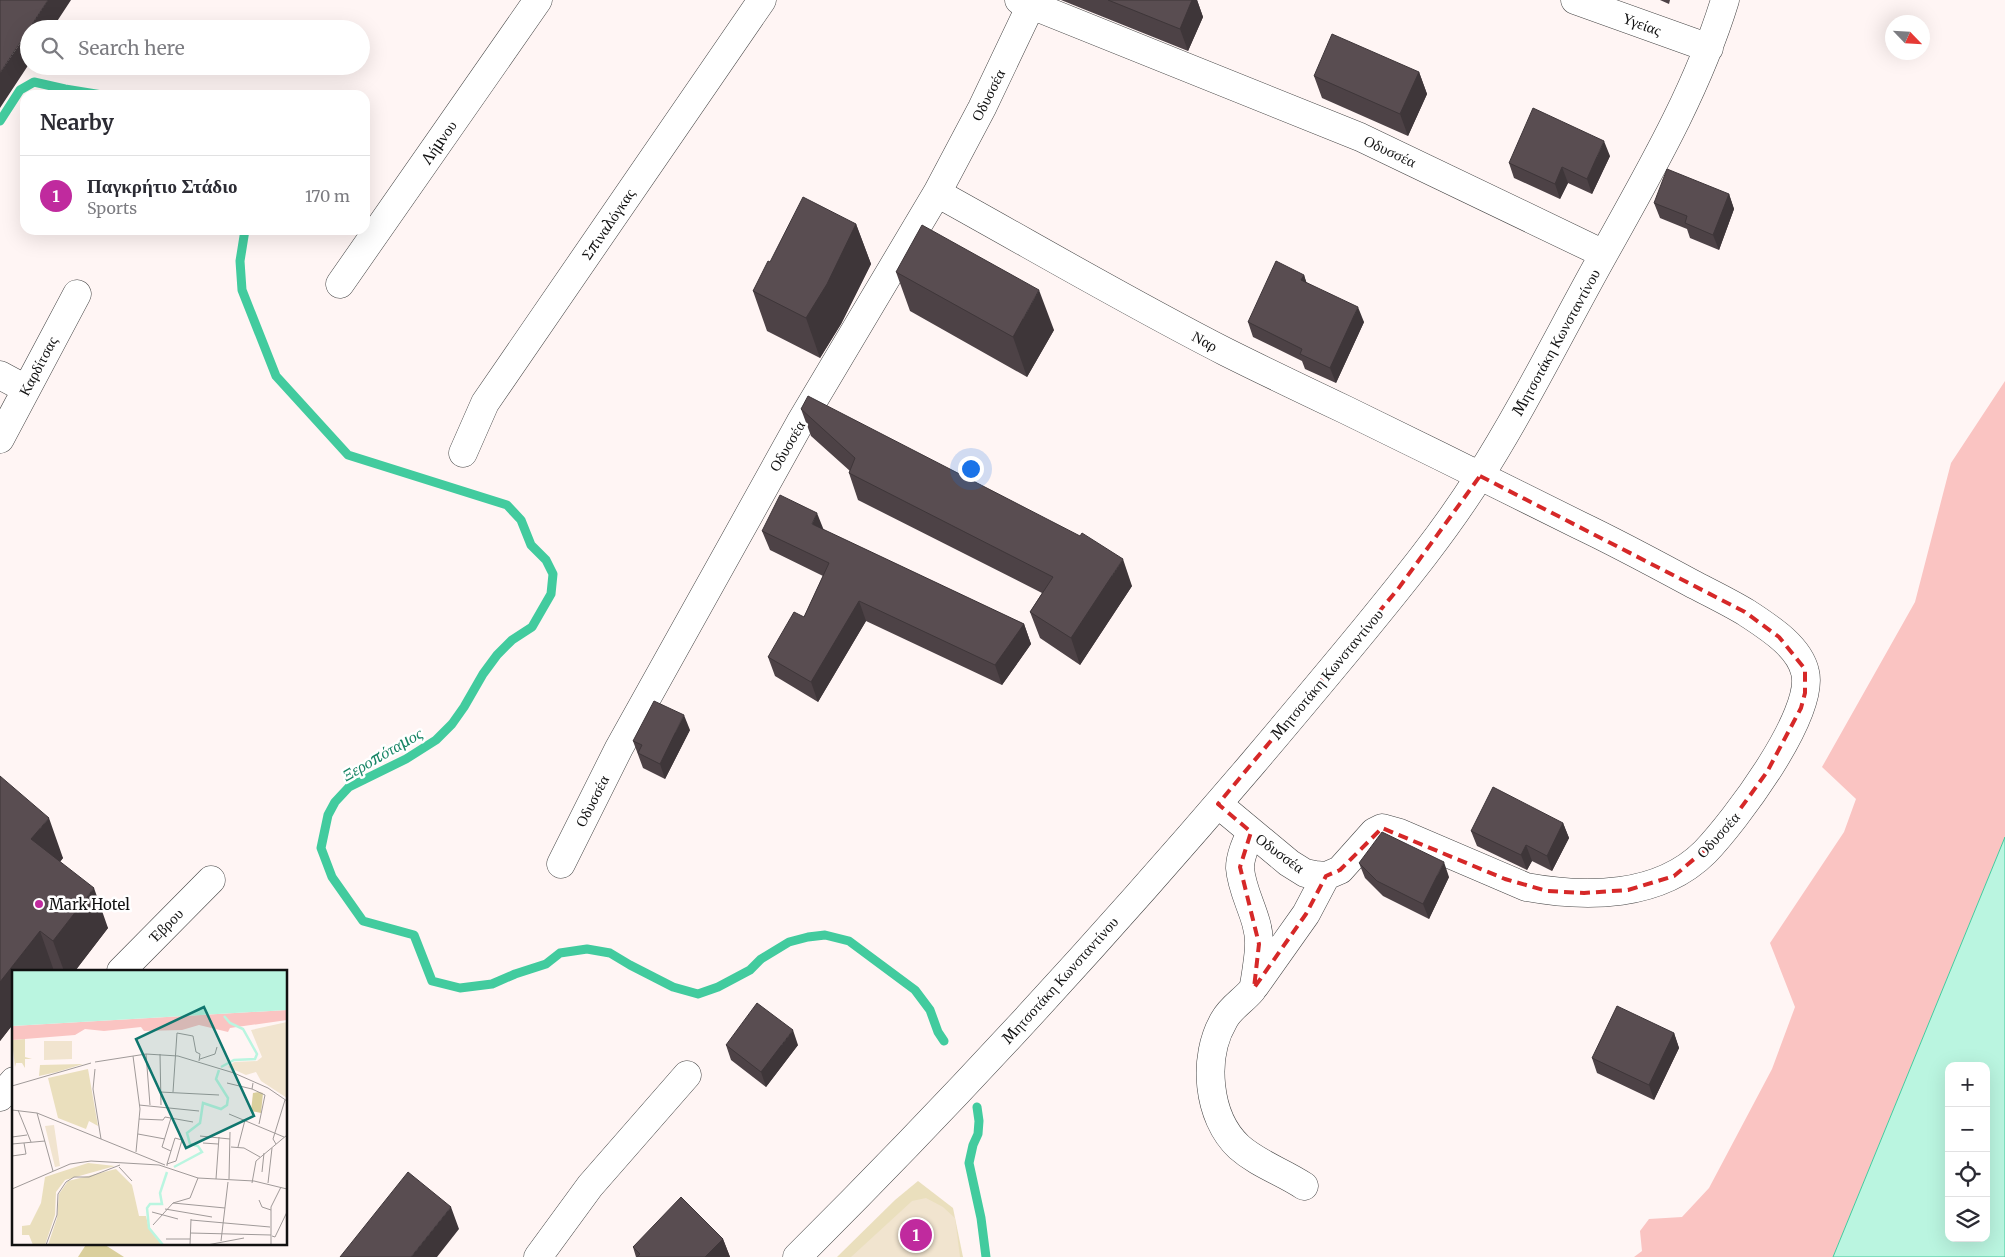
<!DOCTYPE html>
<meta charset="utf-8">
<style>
:root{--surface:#fff;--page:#f2f2f3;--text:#2b2b33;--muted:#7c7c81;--line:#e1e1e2;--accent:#c02a9e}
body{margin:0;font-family:Merriweather,serif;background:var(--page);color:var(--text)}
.controls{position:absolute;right:15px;bottom:15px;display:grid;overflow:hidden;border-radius:10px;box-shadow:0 5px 20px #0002}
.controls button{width:45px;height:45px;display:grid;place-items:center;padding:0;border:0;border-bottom:1px solid var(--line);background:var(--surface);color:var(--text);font:25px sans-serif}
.compass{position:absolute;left:1885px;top:15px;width:45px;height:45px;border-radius:50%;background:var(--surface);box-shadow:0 5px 20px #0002;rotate:115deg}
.you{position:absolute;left:970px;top:468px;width:18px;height:18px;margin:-12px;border:4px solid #fff;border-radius:50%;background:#1a73e8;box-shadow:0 0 0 8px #1a73e833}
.badge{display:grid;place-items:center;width:32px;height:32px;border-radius:50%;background:var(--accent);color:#fff;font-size:16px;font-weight:700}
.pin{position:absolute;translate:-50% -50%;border:2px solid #fff;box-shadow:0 1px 5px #0006}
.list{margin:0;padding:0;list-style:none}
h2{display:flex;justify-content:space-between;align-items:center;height:65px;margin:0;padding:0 20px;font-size:21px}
h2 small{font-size:16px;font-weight:400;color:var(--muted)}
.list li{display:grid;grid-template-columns:32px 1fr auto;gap:15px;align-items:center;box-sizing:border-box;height:80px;padding:0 20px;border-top:1px solid var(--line)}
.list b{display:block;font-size:19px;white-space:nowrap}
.list p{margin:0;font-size:16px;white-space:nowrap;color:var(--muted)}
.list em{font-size:16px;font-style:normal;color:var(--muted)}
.icon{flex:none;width:28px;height:28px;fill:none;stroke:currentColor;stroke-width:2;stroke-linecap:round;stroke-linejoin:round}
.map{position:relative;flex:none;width:2005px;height:1257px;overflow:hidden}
.search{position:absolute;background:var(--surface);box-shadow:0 5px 20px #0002;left:20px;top:20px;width:350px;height:55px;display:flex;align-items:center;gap:12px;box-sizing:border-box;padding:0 18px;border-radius:28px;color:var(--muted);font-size:19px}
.panel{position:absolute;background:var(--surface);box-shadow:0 5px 20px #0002;left:20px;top:90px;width:350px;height:145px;border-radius:15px}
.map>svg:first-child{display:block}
.green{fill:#eadfbd}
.forest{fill:#dacf9d}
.sand{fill:#fac4c2}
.pitch{fill:#f1e4cf}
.water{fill:#baf5e0;stroke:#42cb9e;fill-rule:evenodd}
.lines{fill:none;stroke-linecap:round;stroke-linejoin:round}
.stream{stroke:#42cb9e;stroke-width:9}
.minor-casing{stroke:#444;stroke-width:29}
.minor{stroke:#fff;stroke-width:28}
.wall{fill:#4d4246}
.shaded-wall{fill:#3e3639}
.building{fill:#594d51;stroke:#3e3639}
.marked{fill:none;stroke:#d62828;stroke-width:4;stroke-dasharray:10 6;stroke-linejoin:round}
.poi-dot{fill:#c02a9e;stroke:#fff;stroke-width:2}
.labels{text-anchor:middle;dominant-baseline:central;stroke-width:5;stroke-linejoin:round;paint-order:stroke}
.street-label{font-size:15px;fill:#111;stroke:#fff}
.poi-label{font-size:15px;fill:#111;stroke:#fff;text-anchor:start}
.water-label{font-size:16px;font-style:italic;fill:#188565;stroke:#fff}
.inset-river{fill:none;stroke:#baf5e0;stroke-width:2.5}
.inset-road{fill:none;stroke:#a09a99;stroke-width:1}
.view{fill:#0f766e;fill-opacity:0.15;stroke:#0f766e;stroke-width:2.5}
.inset-edge{fill:none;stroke:#111;stroke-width:2.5}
</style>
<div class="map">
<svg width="2005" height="1257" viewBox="0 0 2005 1257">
<rect width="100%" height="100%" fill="#fff5f4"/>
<path class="green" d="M 918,1181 L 953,1208 L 963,1257 L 837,1257 L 895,1200 Z"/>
<path class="forest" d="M 87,1243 L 102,1243 L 124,1257 L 78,1257 Z"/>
<path class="sand" d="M 2005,381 L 2005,837 L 1833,1257 L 1634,1257 L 1642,1251 L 1640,1231 L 1649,1219 L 1682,1217 L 1709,1188 L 1772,1069 L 1795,1007 L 1770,943 L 1844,832 L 1856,799 L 1822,767 L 1915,602 L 1951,463 Z"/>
<path class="pitch" d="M 926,1198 L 943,1207 L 955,1218 L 960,1257 L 851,1257 L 912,1201 Z"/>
<path class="water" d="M 2005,837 L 2005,1257 L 1833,1257 ZM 1949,1066 L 1986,1066 L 1986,1238 L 1949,1238 Z"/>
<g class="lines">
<path class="stream" d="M 0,121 L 20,90 L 34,82 L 65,89 L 102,95
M 245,230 L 240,261 L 242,290 L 276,376 L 348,455 L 507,505 L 521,520 L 531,545 L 546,560 L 553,574 L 551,594 L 532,627 L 512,640 L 497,655 L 483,674 L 464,707 L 452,724 L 436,740 L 406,759 L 349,787 L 335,802 L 328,815 L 321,848 L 332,877 L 363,921 L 414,935 L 432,981 L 460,988 L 492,984 L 515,974 L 546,964 L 560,953 L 587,949 L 610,953 L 630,965 L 673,987 L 698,994 L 718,987 L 750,970 L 761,959 L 789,942 L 808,937 L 825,935 L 849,941 L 915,990 L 930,1010 L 938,1032 L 944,1041
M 977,1107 L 979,1121 L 978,1134 L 973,1145 L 969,1163 L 981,1218 L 986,1257"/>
<g class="minor-casing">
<path id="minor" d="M 1019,0 L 1360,137 L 1604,254
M 1575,0 L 1709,48
M 937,193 C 1033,246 1128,302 1226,352 C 1266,372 1306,391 1346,410 C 1424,448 1501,486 1579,525 C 1617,543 1654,563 1691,583 C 1710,593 1729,602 1747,613 C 1768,627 1799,646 1805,672 C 1816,714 1734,822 1705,852 C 1659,898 1586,898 1526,887 L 1400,833 L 1382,828 L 1374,832 L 1340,870 L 1326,876 L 1315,875 L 1305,873 L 1289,863 L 1218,804
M 340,284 L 538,0
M 0,375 L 26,389
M 0,439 L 77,294
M 463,453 L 485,403 L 762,0
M 1251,832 C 1246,843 1240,856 1240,868 C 1242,895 1260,918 1259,945 C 1259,953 1255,985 1252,990 C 1244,1000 1230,1008 1224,1020 C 1202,1057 1207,1117 1239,1147 C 1258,1164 1283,1172 1304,1186
M 561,864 L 619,748 L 735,540 L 800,423 L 937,193 L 982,108 L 1031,5
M 121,971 L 211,880
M 1255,986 L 1306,914 L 1326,876
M 0,1097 L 14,1081
M 538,1257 L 590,1186 L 687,1075
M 797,1257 C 956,1099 1108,933 1253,763 C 1291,718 1328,674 1365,629 C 1405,580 1445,531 1479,477 C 1521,411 1557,339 1595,270 C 1643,183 1696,95 1725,0"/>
</g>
<use href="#minor" class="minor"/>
</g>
<path class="wall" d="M 1061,0 L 1197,0 L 1203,17 L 1188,51 Z
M 1660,0 L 1670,0 L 1669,4 Z
M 1419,72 L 1427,94 L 1408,136 L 1322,98 L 1314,76 Z
M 1610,156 L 1592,194 L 1568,183 L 1560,199 L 1514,178 L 1509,163 Z
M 1729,194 L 1734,209 L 1719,250 L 1690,238 L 1687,229 L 1660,218 L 1654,203 Z
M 856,224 L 871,264 L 841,324 L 820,358 L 767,331 L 753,291 L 770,262 Z
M 896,272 L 1054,330 L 1027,377 L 910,311 Z
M 1304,275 L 1306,282 L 1364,322 L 1336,383 L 1305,369 L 1302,361 L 1253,337 L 1248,322 Z
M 801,409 L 1132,586 L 1080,665 L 1040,638 L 1030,612 L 1042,593 L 858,500 L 849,473 L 850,471 L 811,436 Z
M 824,530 L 1024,624 L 1031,644 L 1002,685 L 866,621 L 818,702 L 775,676 L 768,657 L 804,617 L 823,576 L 770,550 L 762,531 Z
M 690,730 L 665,779 L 643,768 L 633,741 Z
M 0,776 L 63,858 L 60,862 L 108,928 L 75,971 L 14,971 L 14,1023 L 0,1041 Z
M 1563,823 L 1569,838 L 1552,871 L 1532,861 L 1527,870 L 1477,846 L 1471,831 Z
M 1359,863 L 1449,877 L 1429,919 L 1383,896 L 1365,878 Z
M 1674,1033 L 1679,1048 L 1654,1100 L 1597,1073 L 1592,1058 Z
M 726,1045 L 798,1045 L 766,1087 L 731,1060 Z
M 723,1239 L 730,1257 L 636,1257 L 633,1247 Z"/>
<path class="shaded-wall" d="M 48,0 L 71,0 L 52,29 L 29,29 Z
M 1192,0 L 1197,0 L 1203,17 L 1188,51 L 1180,29 Z
M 29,30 L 29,64 L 0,108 L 0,73 Z
M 1419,72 L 1427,94 L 1408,136 L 1400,114 Z
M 1604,141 L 1610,156 L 1592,194 L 1587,179 Z
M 1562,167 L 1568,183 L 1560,199 L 1555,184 Z
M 1729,194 L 1734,209 L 1719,250 L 1713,235 Z
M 856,224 L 871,264 L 841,324 L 820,358 L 806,318 Z
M 1304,275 L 1309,290 L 1301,280 Z
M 1039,290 L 1054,330 L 1027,377 L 1013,337 Z
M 1358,307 L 1364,322 L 1336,383 L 1330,368 Z
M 817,513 L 825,533 L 812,524 Z
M 1123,559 L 1132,586 L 1080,665 L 1071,638 Z
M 859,601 L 866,621 L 818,702 L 811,682 Z
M 1024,624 L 1031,644 L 1002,685 L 995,665 Z
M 684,715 L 690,730 L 665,779 L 660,764 Z
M 49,818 L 63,858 L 45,879 L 31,839 Z
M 1563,823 L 1569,838 L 1552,871 L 1547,856 Z
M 1526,845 L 1532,861 L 1527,870 L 1521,855 Z
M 1444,862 L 1449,877 L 1429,919 L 1423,904 Z
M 94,888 L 108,928 L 75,971 L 64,971 L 53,941 Z
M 40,931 L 54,971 L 14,971 L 14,1023 L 0,1041 L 0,982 Z
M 793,1030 L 798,1045 L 766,1087 L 761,1072 Z
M 1674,1033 L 1679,1048 L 1654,1100 L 1649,1085 Z
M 451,1207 L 459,1229 L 437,1257 L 411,1257 Z
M 723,1239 L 730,1257 L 705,1257 Z"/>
<path class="building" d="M 0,0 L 48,0 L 0,73 Z
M 1108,0 L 1192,0 L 1180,29 Z
M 1332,34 L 1419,72 L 1400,114 L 1314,76 Z
M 1533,108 L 1604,141 L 1587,179 L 1562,167 L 1555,184 L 1509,163 Z
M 1667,169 L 1729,194 L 1713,235 L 1685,223 L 1687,216 L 1654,203 Z
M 803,197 L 856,224 L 827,284 L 806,318 L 753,291 L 768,261 L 770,262 Z
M 922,225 L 1039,290 L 1013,337 L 896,272 Z
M 1276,261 L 1304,275 L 1301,280 L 1358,307 L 1330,368 L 1300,354 L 1302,349 L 1248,322 Z
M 808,396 L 1080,536 L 1082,533 L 1123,559 L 1071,638 L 1030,612 L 1053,577 L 849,473 L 855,458 L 801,409 Z
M 780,495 L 817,513 L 812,524 L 1024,624 L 995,665 L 859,601 L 811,682 L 768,657 L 794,612 L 804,617 L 829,563 L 762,531 Z
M 654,701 L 684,715 L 660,764 L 638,753 L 642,745 L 633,741 Z
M 0,776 L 49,818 L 31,839 L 94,888 L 53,941 L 40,931 L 0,982 Z
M 1493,787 L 1563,823 L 1547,856 L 1526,845 L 1521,855 L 1471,831 Z
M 1382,832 L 1444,862 L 1423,904 L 1377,881 L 1359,863 Z
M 757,1003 L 793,1030 L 761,1072 L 726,1045 Z
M 1617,1006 L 1674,1033 L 1649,1085 L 1592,1058 Z
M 408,1172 L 451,1207 L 411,1257 L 340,1257 Z
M 681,1197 L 723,1239 L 705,1257 L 637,1257 L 640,1254 L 633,1247 Z"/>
<path class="marked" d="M 1480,476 L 1745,612 L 1779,637 L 1805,669 L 1805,693 L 1801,708 L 1767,772 L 1719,838 L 1674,876 L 1628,890 L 1584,893 L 1547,891 L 1505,879 L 1382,828 L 1340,870 L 1326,876 L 1306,914 L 1254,988 L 1259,944 L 1240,867 L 1251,832 L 1218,804 L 1398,589 Z"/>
<circle class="poi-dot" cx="39" cy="904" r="5"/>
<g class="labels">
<g class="street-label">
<text transform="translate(1642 24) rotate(20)">Υγείας</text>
<text transform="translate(988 95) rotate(-63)">Οδυσσέα</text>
<text transform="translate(439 142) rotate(-55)">Λήμνου</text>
<text transform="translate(1390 151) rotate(25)">Οδυσσέα</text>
<text transform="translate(608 224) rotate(-56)">Σπιναλόγκας</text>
<text transform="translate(1205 341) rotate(28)">Ναρ</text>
<text transform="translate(1556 342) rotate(-61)">Μητσοτάκη Κωνσταντίνου</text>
<text transform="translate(38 366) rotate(-62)">Καρδίτσας</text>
<text transform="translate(787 446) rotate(-60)">Οδυσσέα</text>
<text transform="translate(1327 674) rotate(-50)">Μητσοτάκη Κωνσταντίνου</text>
<text transform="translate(592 801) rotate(-63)">Οδυσσέα</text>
<text transform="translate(1718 835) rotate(-48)">Οδυσσέα</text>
<text transform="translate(1280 853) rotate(36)">Οδυσσέα</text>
<text transform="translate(166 925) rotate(-45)">Έβρου</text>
<text transform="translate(1060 980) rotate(-48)">Μητσοτάκη Κωνσταντίνου</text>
</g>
<g class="poi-label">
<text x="49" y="904">Mark Hotel</text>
</g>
<g class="water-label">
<text transform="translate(382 754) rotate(-30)">Ξεροπόταμος</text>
</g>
</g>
<g transform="translate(12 970)">
<rect width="275" height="275" fill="#fff5f4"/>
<path d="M 13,69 L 13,87 L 20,89 L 13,89 L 13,98 L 10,93 L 4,93 L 3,97 L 0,70 ZM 71,94 L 45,102 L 27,106 L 28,95 ZM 76,99 L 86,156 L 77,151 L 74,159 L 46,148 L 36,108 ZM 76,193 L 103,196 L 53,210 L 44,222 L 43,245 L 33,275 L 21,275 L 17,265 L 10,265 L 10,256 L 18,255 L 29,233 L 33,207 ZM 104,199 L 120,215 L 127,246 L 134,246 L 137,259 L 150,275 L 36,275 L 45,248 L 47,224 L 56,211 Z" fill="#eadfbd"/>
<path d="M 247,122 L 251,123 L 249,143 L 239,141 L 241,123 Z" fill="#dacf9d"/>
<path d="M 275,40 L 275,50 L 218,58 L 216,62 L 187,55 L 170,60 L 132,61 L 129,57 L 92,61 L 73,59 L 63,65 L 0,70 L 0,56 Z" fill="#fac4c2"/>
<path d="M 275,52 L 275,128 L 249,111 L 244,102 L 234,105 L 216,97 L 222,92 L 245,91 L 250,87 L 239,60 ZM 32,71 L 60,71 L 60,89 L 32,90 ZM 42,155 L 48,196 L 43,197 L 33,156 Z" fill="#f1e4cf"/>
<path d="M 0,0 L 275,0 L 275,40 L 0,56 Z" fill="#baf5e0"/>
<path class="inset-river" d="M 209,97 L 222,90 L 243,89 L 245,84 L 231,59 L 218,53 L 212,46M 162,197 L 190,182 L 186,176 L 178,174 L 175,163 L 188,153 L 191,133 L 209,139 L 215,135 L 216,128 L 204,109 L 207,100M 151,275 L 137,258 L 135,238 L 138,234 L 150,234 L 148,223 L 155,202"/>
<path class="inset-road" d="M 134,84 L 138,135M 148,84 L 149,135M 121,86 L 128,139 L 124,182M 188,89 L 203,84 L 205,77M 83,92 L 134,84 L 166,86 L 222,103 L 256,118 L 275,131M 83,99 L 81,119 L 89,169M 215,113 L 240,119M 241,113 L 240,119 L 253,125 L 247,154M 0,116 L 79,93M 148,122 L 207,125M 161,122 L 165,63 L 181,66 L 184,82 L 188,84 L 187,91M 127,135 L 187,141M 0,140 L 25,143 L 153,195M 6,140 L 19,172M 25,143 L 41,201M 217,144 L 272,167M 127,149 L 151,150 L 153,147 L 181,152M 126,164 L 153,169M 188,166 L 218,169M 0,167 L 15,165M 191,173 L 206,174M 0,174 L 33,171M 264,174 L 261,169 L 273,130M 219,177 L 232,178 L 248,187M 226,177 L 233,150M 159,181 L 150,177 L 159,148M 0,186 L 14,184 L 12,173M 155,196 L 155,194 L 163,168 L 170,170 L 164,191 L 155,194M 107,197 L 120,211M 250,202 L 252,183M 204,209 L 207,167M 217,209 L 218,162M 240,213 L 244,191 L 275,165M 256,213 L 260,178M 0,219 L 58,194 L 79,191 L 147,195 L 186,208 L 242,211 L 275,219M 247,230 L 250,237 L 259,240M 161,233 L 213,238M 153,239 L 200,247M 140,242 L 166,249M 179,250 L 258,257M 141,255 L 161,233 L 178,228 L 186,208M 178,263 L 259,265M 260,266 L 263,267 L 275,242M 154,269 L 178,269M 209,271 L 216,212M 34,275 L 45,245 L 46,224 L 54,212 L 62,207 L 77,207 L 108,195M 178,275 L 179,249M 195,275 L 232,268M 259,275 L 259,237 L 269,217"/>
<path class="view" d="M 192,37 L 242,146 L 174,178 L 124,69 Z"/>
<rect width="275" height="275" class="inset-edge"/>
</g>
</svg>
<div class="controls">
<button>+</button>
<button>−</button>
<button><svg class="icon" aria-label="locate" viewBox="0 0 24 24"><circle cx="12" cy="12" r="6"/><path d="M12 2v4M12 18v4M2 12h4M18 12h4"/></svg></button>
<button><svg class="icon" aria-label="layers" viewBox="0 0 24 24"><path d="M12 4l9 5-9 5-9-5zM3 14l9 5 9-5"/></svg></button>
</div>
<svg class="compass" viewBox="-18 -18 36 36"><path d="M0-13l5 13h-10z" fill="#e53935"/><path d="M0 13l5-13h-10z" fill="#7c7c81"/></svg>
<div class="you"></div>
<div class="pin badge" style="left:916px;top:1235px">1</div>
<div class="search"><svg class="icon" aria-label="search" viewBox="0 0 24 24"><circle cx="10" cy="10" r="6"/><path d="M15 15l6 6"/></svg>Search here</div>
<section class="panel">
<h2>Nearby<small></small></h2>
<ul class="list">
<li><span class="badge">1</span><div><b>Παγκρήτιο Στάδιο</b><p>Sports</p></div><em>170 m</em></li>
</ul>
</section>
</div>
